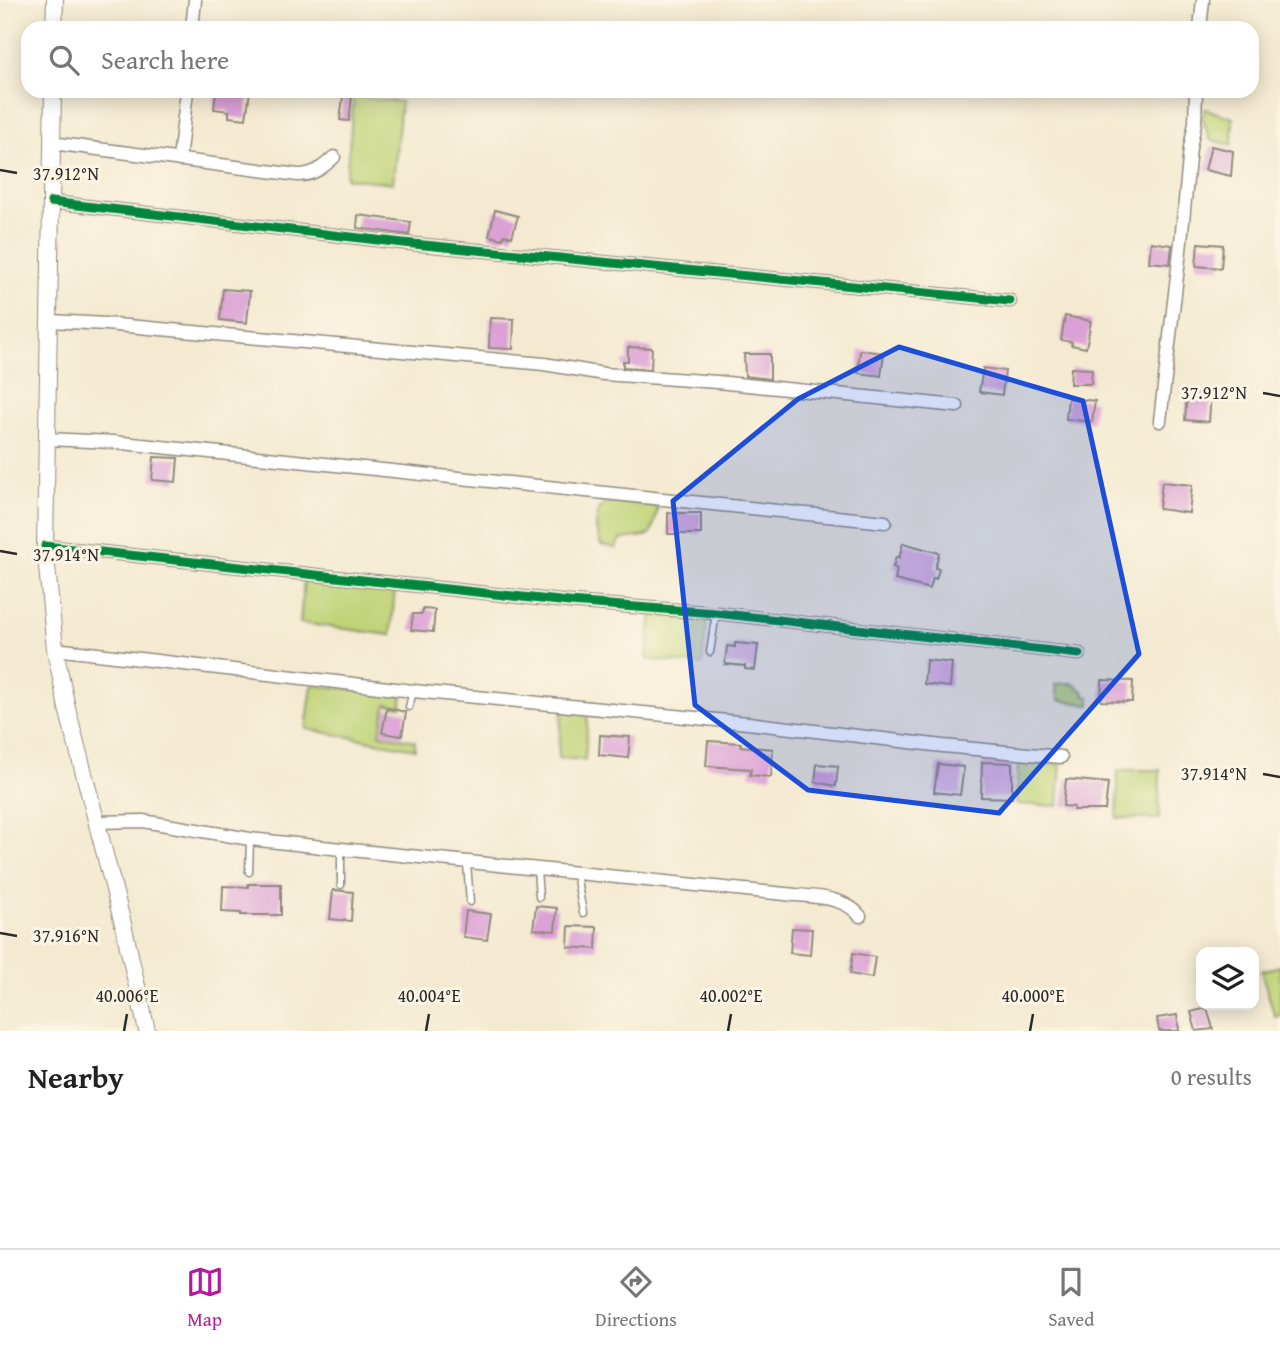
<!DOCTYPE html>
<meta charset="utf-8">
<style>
:root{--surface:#fff;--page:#f2f2f2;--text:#222;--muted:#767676;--line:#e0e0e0;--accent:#b5179e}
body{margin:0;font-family:"Gentium Book Plus",serif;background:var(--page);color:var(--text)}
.controls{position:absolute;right:21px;bottom:21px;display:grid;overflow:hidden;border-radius:14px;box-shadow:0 4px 18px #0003}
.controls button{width:63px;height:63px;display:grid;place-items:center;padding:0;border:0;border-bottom:2px solid var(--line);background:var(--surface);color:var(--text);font:35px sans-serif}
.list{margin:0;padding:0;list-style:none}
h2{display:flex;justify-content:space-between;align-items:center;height:91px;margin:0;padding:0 28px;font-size:30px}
h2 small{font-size:23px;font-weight:400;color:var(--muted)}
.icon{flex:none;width:38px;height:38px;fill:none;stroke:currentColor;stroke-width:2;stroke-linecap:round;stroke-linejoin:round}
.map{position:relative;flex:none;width:1280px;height:1031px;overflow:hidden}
.search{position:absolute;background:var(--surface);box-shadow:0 4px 18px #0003;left:21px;right:21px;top:21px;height:77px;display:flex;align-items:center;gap:18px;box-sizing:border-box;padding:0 24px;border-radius:21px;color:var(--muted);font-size:26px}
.sheet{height:217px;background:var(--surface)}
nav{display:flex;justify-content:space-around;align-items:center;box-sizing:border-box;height:98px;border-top:2px solid var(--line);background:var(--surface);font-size:19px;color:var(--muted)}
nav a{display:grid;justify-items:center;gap:4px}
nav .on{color:var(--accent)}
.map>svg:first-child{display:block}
.green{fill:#bfd377;stroke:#757f51;stroke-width:2}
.building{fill:#dba0d5}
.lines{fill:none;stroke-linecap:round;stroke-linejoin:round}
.service-casing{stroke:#908a7e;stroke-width:9}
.minor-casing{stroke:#908a7e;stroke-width:15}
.tertiary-casing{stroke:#908a7e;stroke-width:18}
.service{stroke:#fff;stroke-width:6}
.minor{stroke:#fff;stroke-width:12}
.tertiary{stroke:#fff;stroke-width:16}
.cycleway-casing{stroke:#fcf5e5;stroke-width:13}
.cycleway{stroke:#00873e;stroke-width:9}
.marked{fill:#1d4ed8;fill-opacity:0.2;stroke:#1d4ed8;stroke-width:5;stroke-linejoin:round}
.ticks{fill:none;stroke:#2b2b2b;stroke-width:2.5}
.ticks-label{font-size:18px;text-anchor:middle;fill:#2b2b2b;stroke:#fcf5e5;stroke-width:6;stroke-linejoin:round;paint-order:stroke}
</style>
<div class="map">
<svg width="1280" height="1031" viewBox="0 0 1280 1031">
<rect width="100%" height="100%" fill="#fcf5e5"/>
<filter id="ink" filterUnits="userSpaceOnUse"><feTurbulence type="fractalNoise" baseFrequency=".0143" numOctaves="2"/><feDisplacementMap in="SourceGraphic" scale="14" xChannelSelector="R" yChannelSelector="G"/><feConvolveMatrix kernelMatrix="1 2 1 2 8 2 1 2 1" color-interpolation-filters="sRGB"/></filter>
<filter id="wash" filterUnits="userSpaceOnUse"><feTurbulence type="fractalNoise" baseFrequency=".00686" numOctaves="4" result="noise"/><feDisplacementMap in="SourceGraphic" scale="28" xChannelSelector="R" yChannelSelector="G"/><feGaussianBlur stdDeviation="1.57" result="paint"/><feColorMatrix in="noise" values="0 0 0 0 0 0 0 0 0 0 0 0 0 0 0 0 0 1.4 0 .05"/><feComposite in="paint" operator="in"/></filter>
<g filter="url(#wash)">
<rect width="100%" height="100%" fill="#f4ead1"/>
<path class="green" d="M 354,97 L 401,102 L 393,183 L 346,178 Z
M 1205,109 L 1233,118 L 1232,145 L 1210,140 L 1202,117 Z
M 627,502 L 658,507 C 649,548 652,531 619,540 L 616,548 L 601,545 L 596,528 L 598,510 L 606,503 Z
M 304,579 L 395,587 L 391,635 L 300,623 Z
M 652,612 L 707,619 L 702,665 L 647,659 Z
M 1072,683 L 1083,691 L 1085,696 L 1090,697 L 1090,705 L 1059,700 L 1055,684 Z
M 312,685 L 403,696 L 401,707 L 386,704 L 380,734 L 415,741 L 415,749 L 306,729 Z
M 562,709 L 588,712 L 585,760 L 558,758 Z
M 1018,762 L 1061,764 L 1058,806 L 1016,804 Z
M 1118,770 L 1160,770 L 1159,819 L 1117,818 Z
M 1280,966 L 1280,1016 L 1275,1017 L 1261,971 Z"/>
<g id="blocks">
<path class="building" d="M 216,91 L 250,91 L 246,119 L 229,117 L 229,111 L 214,109 Z
M 343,96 L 352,97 L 349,121 L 340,120 Z
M 1211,146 L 1233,151 L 1231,176 L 1205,170 Z
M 495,210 L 518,216 L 512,237 L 504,235 L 503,239 L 489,236 Z
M 358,215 L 411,222 L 409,235 L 357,228 Z
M 1151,242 L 1172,245 L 1170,264 L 1149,262 Z
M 1198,243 L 1223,245 L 1221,268 L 1196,266 Z
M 223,289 L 250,291 L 247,323 L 220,320 Z
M 1065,316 L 1091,321 L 1086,348 L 1071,345 L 1072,342 L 1061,340 Z
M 490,318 L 514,319 L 513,349 L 489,348 Z
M 628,347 L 652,348 L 651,369 L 623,367 L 623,361 L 628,361 Z
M 860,350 L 884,353 L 881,376 L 858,373 Z
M 744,354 L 770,354 L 770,379 L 745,376 Z
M 983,368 L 1005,371 L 1002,395 L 979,392 Z
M 1071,368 L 1092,369 L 1091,384 L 1070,384 Z
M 1187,392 L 1211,393 L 1209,422 L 1185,420 Z
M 1068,398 L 1095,401 L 1092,422 L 1066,419 Z
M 154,457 L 178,458 L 176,482 L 152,480 Z
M 1162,482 L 1192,485 L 1189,513 L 1159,509 Z
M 668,513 L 701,513 L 701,534 L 668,534 Z
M 903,543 L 939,553 L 935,568 L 939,569 L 936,579 L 933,578 L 930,589 L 895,580 L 897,569 L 893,567 L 896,557 L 899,558 Z
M 423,609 L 435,610 L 433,632 L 411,630 L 413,614 L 422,614 Z
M 735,643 L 758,645 L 755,670 L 745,669 L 745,666 L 725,664 L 727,646 L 735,647 Z
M 926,660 L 952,663 L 950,687 L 924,684 Z
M 1102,680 L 1133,681 L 1132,702 L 1101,701 Z
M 387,708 L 406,712 L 402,736 L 382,733 Z
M 600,735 L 630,737 L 628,758 L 599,755 Z
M 708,741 L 741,743 L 740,746 L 773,749 L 771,777 L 750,775 L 751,769 L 706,766 Z
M 982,762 L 1012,763 L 1012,798 L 981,797 Z
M 817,764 L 838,766 L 836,786 L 815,782 Z
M 938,764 L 964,767 L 960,795 L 934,792 Z
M 1066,779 L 1108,783 L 1105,810 L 1073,810 L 1074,807 L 1063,806 Z
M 248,884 L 281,884 L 281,915 L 241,915 L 241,913 L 222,912 L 223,886 L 248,887 Z
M 333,890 L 353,892 L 351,921 L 330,919 Z
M 536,906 L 557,908 L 555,931 L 533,929 Z
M 466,911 L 491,914 L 487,940 L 463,937 Z
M 569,926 L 597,927 L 596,949 L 568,947 Z
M 792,928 L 812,929 L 810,955 L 790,953 Z
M 853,953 L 875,957 L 872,978 L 850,974 Z
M 1207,1008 L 1213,1029 L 1196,1031 L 1191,1012 Z
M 1177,1015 L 1179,1031 L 1159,1031 L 1157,1018 Z"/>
</g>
</g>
<g filter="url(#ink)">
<use href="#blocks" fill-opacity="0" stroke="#908a7e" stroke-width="2"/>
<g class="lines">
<g class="service-casing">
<path id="service" d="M 710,652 L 716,613
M 409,707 L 413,691
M 467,863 L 470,902
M 537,870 L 539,897
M 249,872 L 250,839
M 576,874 L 583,913
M 341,885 L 341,849"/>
</g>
<g class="minor-casing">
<path id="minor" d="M 192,28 L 195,0
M 1200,28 L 1203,0
M 52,143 L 298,175 C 314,175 322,168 334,157
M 179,160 L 187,91
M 51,202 L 403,243 L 1010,301
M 50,321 L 106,324 L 544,364 L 604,374 L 717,382 L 957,406
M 1160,421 L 1181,242 L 1190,148 L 1195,123 L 1196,91
M 46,439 L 113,442 L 885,522
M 45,546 L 569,602 L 716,613 L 1079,654
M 55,649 L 413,691 L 748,723 L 943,746 L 1061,757
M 97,822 L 143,821 L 250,839 L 341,849 L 785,894 C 810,897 844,895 860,916"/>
</g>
<g class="tertiary-casing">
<path id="tertiary" d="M 54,28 L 55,0
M 53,91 L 45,546 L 55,649 L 67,708 L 123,924 L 147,1031"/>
</g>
<use href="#service" class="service"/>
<use href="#minor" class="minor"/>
<use href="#tertiary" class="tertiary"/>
<g class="cycleway-casing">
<path id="cycleway" d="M 51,202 L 403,243 L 1010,301
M 45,546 L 569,602 L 716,613 L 1079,654"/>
</g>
<use href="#cycleway" class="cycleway"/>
</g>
</g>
<path class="marked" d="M 899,347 L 1083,401 L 1139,654 L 999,813 L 808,790 L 695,705 L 673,501 L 798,399 Z"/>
<path class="ticks" d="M 0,170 L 17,173M 1263,393 L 1280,396M 0,551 L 17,554M 1263,774 L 1280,777M 0,933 L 17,936M 124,1031 L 127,1014M 426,1031 L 429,1014M 728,1031 L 731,1014M 1030,1031 L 1033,1014"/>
<g class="ticks-label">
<text x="66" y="180">37.912°N</text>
<text x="1214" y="399">37.912°N</text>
<text x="66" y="561">37.914°N</text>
<text x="1214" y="780">37.914°N</text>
<text x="66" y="942">37.916°N</text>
<text x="127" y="1002">40.006°E</text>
<text x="429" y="1002">40.004°E</text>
<text x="731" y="1002">40.002°E</text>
<text x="1033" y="1002">40.000°E</text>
</g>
</svg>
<div class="controls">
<button><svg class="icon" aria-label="layers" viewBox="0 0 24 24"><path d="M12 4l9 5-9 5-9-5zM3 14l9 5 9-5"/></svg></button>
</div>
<div class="search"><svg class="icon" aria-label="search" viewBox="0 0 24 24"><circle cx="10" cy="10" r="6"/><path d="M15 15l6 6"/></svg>Search here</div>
</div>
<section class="sheet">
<h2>Nearby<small>0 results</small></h2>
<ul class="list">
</ul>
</section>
<nav>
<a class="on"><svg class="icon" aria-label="map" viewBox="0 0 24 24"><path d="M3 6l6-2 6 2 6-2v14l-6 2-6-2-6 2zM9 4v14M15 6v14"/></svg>Map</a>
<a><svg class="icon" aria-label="directions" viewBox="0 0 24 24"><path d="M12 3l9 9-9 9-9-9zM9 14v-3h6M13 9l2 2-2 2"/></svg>Directions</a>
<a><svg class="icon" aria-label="saved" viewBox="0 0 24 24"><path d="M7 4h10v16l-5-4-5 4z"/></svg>Saved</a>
</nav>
